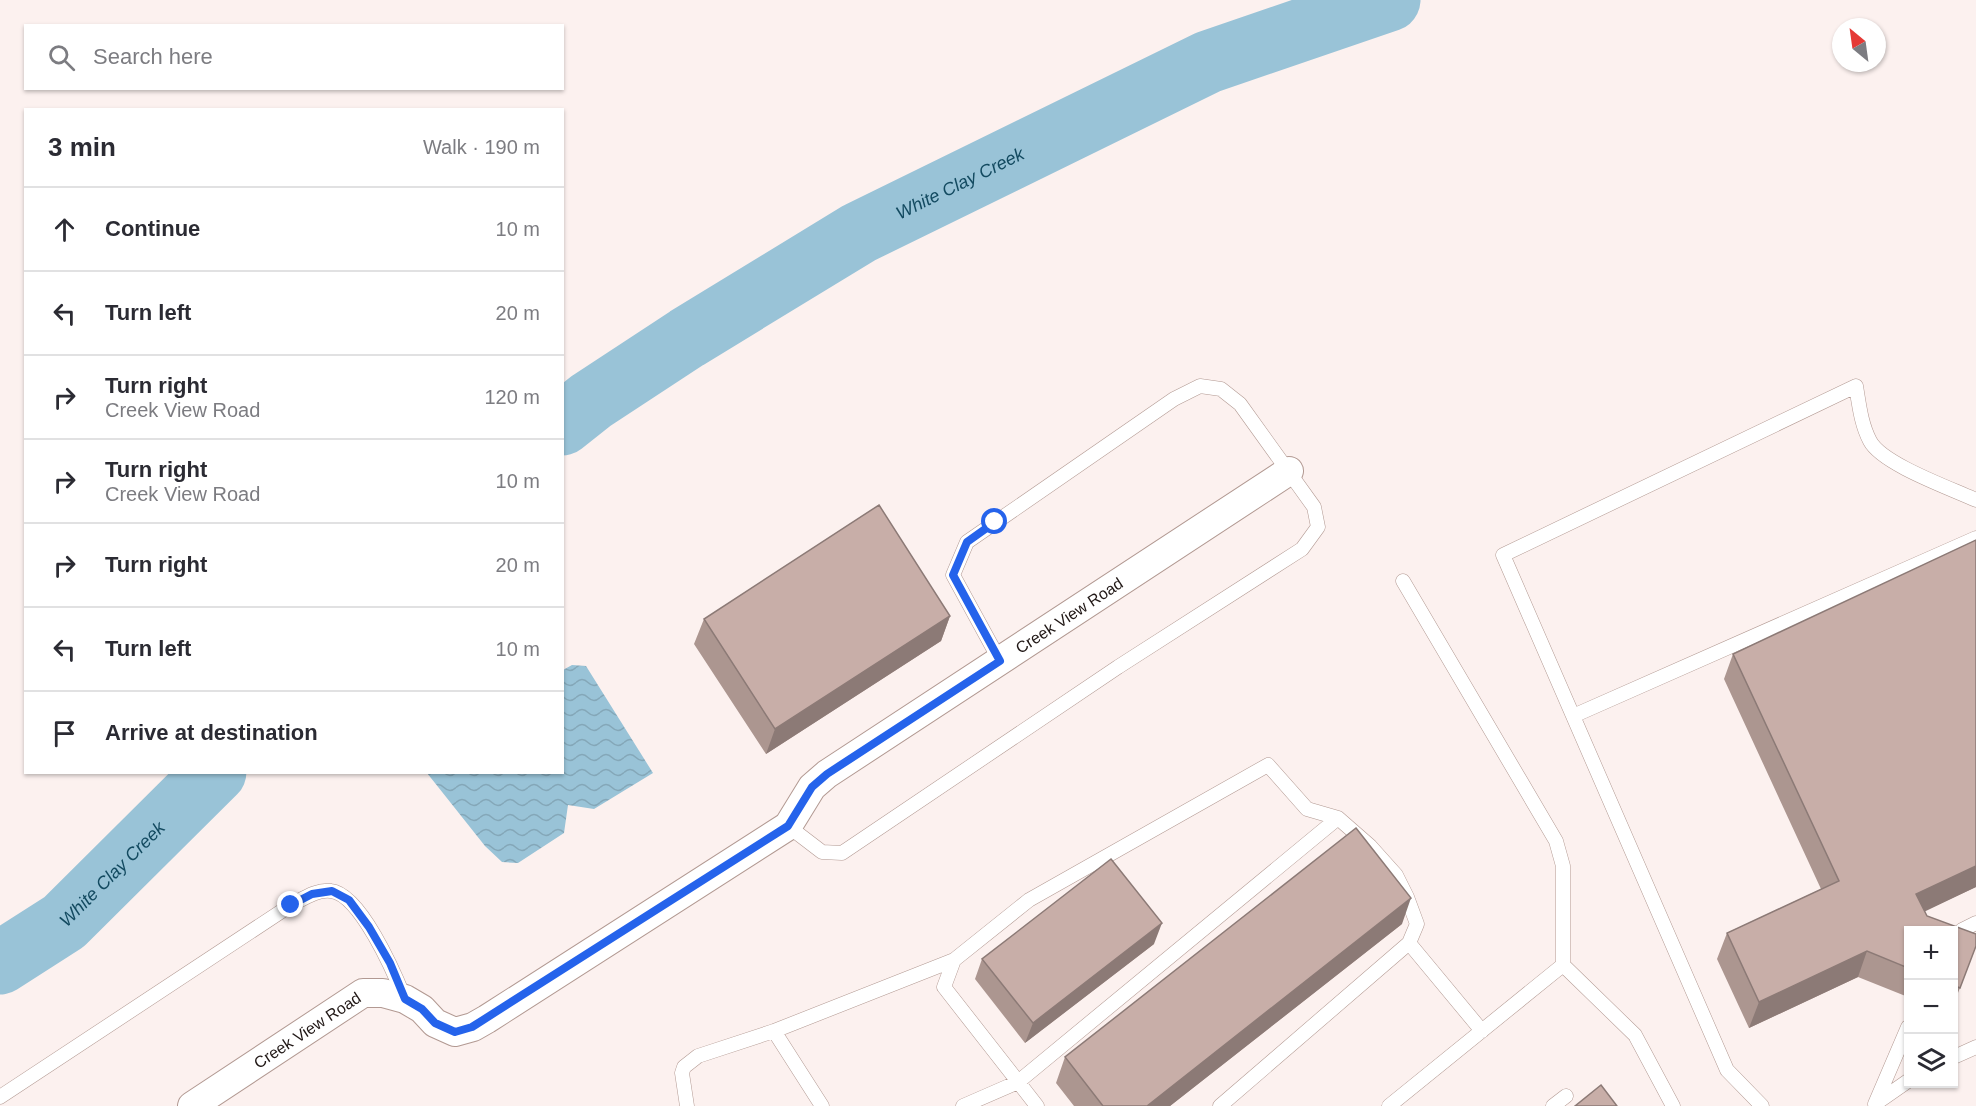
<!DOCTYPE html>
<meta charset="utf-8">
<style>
:root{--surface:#fff;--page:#f7f7f7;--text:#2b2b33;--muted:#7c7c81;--line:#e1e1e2}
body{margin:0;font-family:Arial,sans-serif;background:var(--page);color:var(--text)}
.controls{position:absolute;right:18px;bottom:18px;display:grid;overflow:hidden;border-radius:0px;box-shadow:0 2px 4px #0004}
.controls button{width:54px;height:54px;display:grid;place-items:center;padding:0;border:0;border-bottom:2px solid var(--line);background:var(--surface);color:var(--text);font:30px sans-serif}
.compass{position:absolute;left:1832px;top:18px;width:54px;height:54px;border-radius:50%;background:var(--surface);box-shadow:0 2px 4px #0004;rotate:331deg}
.stop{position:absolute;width:18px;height:18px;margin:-14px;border:4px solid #2563eb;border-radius:50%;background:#fff}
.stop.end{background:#2563eb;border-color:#fff;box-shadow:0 2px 6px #0008}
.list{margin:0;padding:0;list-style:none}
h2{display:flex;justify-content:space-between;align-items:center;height:78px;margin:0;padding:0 24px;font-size:26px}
h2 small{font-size:20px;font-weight:400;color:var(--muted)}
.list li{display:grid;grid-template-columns:39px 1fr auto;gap:18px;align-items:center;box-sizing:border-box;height:84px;padding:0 24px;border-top:2px solid var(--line)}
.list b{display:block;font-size:22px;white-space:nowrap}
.list p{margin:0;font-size:20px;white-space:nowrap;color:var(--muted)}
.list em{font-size:20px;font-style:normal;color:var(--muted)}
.icon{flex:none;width:33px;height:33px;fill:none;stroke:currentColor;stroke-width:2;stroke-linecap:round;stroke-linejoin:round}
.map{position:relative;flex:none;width:1976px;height:1106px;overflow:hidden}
.search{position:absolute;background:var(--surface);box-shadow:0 2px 4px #0004;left:24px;top:24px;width:540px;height:66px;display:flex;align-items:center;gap:15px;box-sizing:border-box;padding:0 21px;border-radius:0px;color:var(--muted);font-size:22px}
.panel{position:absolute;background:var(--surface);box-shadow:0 2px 4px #0004;left:24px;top:108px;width:540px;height:666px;border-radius:0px}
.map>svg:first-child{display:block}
.water{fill:url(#water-waves)}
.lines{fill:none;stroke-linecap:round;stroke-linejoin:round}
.river{stroke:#99c3d7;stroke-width:63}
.lane-casing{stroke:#b29992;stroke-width:15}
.street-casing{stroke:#b29992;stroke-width:30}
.lane{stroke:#fff;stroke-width:14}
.street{stroke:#fff;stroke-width:28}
.wall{fill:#ac9690}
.shaded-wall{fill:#8c7a76}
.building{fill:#c8aea8;stroke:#8c7a76;stroke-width:1.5}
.route{stroke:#2563eb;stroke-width:8}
.labels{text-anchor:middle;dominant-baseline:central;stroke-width:4.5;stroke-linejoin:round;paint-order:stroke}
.street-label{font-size:16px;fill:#201715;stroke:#fcf1ef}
.water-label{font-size:18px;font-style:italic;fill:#134a60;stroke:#fcf1ef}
</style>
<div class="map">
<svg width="1976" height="1106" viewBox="0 0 1976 1106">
<defs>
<pattern id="water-waves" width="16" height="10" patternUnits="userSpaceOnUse" patternTransform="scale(1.5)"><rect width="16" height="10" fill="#99c3d7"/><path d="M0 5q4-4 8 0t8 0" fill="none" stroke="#84a7b8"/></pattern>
</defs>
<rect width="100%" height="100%" fill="#fcf1ef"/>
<path class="water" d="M 572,665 L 586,666 L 653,773 L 594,809 L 568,805 L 564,833 L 518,863 L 502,862 L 485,846 L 427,773 L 562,772 L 563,670 Z"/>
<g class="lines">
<g class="river">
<path id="s1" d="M 562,424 L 591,401 L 687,338 L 859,233 L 1208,62 L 1389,0"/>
<path id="s2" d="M 0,963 L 64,922 L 215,772"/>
</g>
<g class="lane-casing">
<path id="lane" d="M 1403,581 L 1556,841 L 1563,866 L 1563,965 L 1635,1035 L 1673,1106
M 1573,716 L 1976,538
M 788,826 L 822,852 L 842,853 L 1118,667 L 1302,549 L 1318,527 L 1314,507 L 1240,404 L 1221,389 L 1200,386 L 1174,399 L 967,542 L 953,575 L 1000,661
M 1954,938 L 1962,930 L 1976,923
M 1409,943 L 1482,1031
M 774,1031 L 822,1106
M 1954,1057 L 1976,1047
M 0,1097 L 291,905 C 303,899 317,889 331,891 C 360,894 394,972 404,997
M 1875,1104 L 1908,1027
M 1875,1104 L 1908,1081
M 687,1106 L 682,1073 L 684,1067 L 698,1056 L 774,1031 L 954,960
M 963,1106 L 1018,1082 L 1338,818
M 1037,1106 L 944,987 L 954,960 L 1029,900 L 1268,765 L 1307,809 L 1338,818 L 1370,846 L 1396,875 L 1407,897 L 1417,924 L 1409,943 L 1220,1106
M 1389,1106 L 1563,965
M 1553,1106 L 1566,1096
M 1762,1106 L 1727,1070 L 1503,555 L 1856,386 C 1859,404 1861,424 1870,441 C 1882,464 1950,488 1976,500"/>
</g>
<g class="street-casing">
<g id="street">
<path id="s3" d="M 192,1106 L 363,993 L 383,993 L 405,999 L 422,1009 L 435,1023 L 455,1032 L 473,1027 L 487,1019 L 788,826 L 812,787 L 827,774 L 1289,471"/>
</g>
</g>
<use href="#lane" class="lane"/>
<use href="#street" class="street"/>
</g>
<path class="wall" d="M 1976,540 L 1976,887 L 1924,911 L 1927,916 L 1976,934 L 1976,946 L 1953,1006 L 1953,930 L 1908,930 L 1908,997 L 1858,977 L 1749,1028 L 1717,959 L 1727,933 L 1821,889 L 1724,679 L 1733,654 Z
M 950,616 L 941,641 L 766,754 L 694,644 L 704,619 Z
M 1402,924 L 1170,1106 L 1074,1106 L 1056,1083 L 1065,1057 Z
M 1154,944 L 1025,1043 L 975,979 L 982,959 Z"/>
<path class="shaded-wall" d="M 950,616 L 941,641 L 766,754 L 775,729 Z
M 1976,866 L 1976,887 L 1907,920 L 1916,894 Z
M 1411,898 L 1402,924 L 1170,1106 L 1147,1106 Z
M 1162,923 L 1154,944 L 1025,1043 L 1033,1023 Z
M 1867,951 L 1858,977 L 1749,1028 L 1759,1002 Z"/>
<path class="building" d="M 879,505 L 950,616 L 775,729 L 704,619 Z
M 1976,540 L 1976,866 L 1916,894 L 1927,916 L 1976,934 L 1976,946 L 1960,988 L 1953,985 L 1953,930 L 1908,930 L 1908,968 L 1867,951 L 1759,1002 L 1727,933 L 1839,881 L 1733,654 Z
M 1356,828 L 1411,898 L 1147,1106 L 1103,1106 L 1065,1057 Z
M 1111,859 L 1162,923 L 1033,1023 L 982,959 Z
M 1601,1085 L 1617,1106 L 1575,1106 Z"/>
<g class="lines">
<path class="route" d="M 291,905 L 312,894 L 332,891 L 349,900 L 369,927 L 390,963 L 405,999 L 422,1009 L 435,1023 L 455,1032 L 472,1027 L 788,826 L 812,787 L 827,774 L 1000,661 L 953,575 L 967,542 L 995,522"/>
</g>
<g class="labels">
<g class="street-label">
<text stroke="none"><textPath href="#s3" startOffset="1056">Creek View Road</textPath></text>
<text stroke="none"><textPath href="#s3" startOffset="138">Creek View Road</textPath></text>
</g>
<g class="water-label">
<text stroke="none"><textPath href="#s1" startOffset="466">White Clay Creek</textPath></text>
<text stroke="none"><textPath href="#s2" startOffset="144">White Clay Creek</textPath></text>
</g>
</g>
</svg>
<div class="controls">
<button>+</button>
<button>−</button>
<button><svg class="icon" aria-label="layers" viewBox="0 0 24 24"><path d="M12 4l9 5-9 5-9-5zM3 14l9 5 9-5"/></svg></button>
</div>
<svg class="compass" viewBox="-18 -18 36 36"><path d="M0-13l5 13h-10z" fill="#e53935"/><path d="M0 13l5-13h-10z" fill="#7c7c81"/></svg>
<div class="stop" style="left:995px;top:522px"></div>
<div class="stop end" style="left:291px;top:905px"></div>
<div class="search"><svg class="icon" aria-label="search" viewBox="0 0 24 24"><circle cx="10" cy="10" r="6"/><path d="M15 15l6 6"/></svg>Search here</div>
<section class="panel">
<h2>3 min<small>Walk · 190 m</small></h2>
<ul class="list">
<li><svg class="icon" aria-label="ahead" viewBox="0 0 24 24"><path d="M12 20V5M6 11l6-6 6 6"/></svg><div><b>Continue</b></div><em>10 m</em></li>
<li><svg class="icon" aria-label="left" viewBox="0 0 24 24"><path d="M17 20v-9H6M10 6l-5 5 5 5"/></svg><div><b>Turn left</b></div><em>20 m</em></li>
<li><svg class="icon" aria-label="right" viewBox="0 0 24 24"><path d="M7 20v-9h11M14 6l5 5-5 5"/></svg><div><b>Turn right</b><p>Creek View Road</p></div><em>120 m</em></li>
<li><svg class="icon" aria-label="right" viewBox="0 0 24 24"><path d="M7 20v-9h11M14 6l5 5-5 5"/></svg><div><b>Turn right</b><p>Creek View Road</p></div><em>10 m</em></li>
<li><svg class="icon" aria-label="right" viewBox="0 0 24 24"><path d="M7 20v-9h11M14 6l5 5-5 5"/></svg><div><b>Turn right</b></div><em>20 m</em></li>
<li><svg class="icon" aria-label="left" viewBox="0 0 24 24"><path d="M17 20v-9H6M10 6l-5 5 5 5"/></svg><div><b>Turn left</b></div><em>10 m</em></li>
<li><svg class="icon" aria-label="arrive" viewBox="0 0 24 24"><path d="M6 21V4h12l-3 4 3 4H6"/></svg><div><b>Arrive at destination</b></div></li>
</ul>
</section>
</div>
